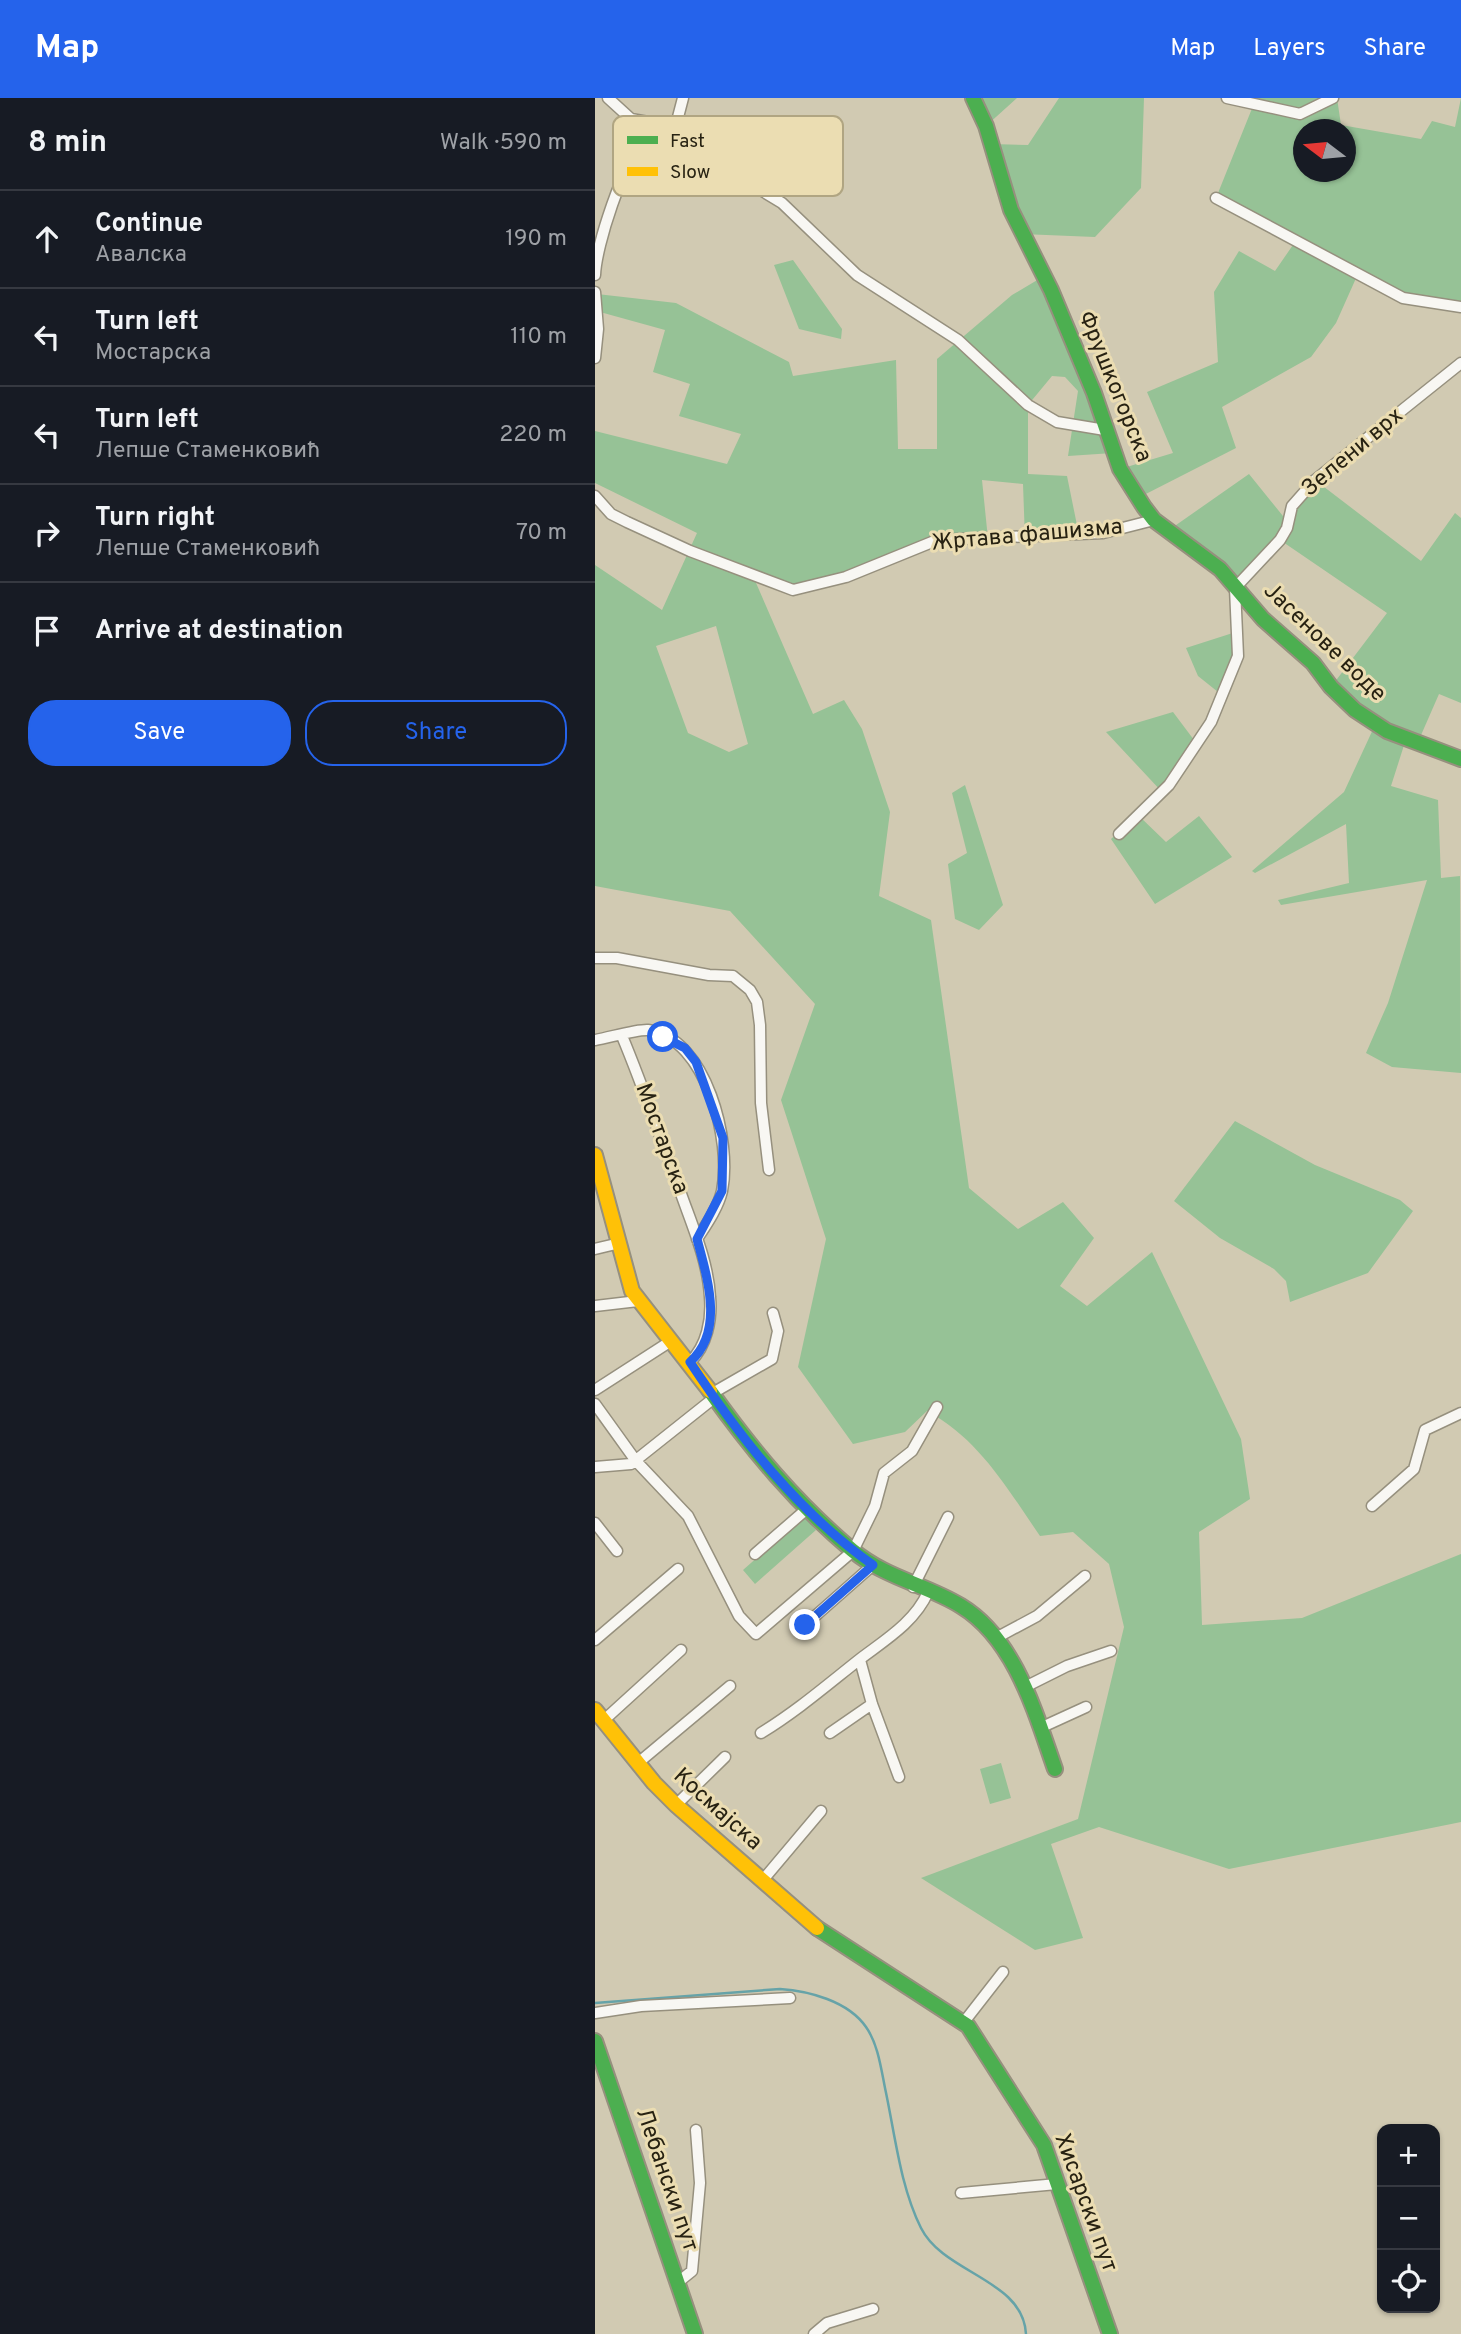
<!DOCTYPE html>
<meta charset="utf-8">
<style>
:root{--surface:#171b24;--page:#242831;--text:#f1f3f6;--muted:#9ea1a6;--line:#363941;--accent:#2563eb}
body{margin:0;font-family:Overpass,sans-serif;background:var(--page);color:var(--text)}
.controls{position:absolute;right:21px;bottom:21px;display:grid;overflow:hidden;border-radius:14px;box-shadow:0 2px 5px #0004}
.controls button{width:63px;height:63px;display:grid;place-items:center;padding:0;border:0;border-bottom:2px solid var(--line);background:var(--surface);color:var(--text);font:35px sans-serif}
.compass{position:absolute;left:698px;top:21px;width:63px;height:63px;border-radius:50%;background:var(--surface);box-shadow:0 2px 5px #0004;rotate:286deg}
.stop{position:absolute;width:21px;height:21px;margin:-16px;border:5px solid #2563eb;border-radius:50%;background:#fff}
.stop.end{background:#2563eb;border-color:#fff;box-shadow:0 2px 7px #0008}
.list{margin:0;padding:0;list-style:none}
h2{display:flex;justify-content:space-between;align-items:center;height:91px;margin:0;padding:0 28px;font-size:30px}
h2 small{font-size:23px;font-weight:400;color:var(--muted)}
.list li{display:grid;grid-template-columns:46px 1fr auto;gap:21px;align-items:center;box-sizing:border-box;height:98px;padding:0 28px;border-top:2px solid var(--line)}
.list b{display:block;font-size:26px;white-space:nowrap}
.list p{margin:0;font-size:23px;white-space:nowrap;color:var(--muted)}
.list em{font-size:23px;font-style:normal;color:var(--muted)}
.actions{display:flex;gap:14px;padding:21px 28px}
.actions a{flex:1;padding:16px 0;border:2px solid var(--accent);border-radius:28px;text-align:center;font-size:24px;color:var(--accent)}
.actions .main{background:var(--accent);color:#fff}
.icon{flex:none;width:38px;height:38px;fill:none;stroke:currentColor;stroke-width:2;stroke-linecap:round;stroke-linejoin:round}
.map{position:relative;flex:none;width:866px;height:2236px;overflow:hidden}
header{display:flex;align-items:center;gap:42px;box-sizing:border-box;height:98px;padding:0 35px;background:var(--accent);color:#fff}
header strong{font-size:33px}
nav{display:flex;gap:38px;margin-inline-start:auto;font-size:24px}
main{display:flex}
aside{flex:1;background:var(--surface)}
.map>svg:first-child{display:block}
.green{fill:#96c296;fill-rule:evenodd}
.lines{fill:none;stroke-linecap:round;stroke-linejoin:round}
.stream{stroke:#66a3a8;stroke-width:2.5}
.street-casing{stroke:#96907e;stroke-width:13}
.fast-casing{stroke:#96907e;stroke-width:18}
.slow-casing{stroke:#96907e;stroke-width:18}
.street{stroke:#f8f7f3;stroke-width:10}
.fast{stroke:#4caf50;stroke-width:14}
.slow{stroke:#ffc107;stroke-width:14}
.route{stroke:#2563eb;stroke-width:9}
.labels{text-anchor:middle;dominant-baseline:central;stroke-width:6;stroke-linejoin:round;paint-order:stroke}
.street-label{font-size:23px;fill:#272212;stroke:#ebddb2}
.key{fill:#ebddb2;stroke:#b0a582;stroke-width:2}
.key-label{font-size:19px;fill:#272212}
</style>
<header>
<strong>Map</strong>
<nav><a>Map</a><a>Layers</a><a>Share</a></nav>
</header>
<main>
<aside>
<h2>8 min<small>Walk · 590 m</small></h2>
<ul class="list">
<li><svg class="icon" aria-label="ahead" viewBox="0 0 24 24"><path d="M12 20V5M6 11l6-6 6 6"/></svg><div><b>Continue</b><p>Авалска</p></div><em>190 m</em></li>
<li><svg class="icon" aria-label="left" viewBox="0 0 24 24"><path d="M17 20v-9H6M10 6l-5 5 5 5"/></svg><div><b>Turn left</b><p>Мостарска</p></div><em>110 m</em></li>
<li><svg class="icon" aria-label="left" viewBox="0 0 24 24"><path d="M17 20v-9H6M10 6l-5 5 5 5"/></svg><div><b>Turn left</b><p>Лепше Стаменковић</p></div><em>220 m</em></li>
<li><svg class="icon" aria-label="right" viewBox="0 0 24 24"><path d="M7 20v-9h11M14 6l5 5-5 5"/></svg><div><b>Turn right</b><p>Лепше Стаменковић</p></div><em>70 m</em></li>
<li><svg class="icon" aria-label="arrive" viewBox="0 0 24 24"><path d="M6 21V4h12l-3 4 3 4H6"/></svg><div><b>Arrive at destination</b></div></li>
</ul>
<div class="actions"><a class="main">Save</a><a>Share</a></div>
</aside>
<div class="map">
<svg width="866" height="2236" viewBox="0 0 866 2236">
<rect width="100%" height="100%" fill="#d1cab2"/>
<path class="green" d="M 378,0 L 422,0 L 391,28 Z
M 464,0 L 549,0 L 546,90 L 500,139 L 427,136 L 396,46 L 433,47 Z
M 632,0 L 742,0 L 746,27 L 826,41 L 837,23 L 860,29 L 866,0 L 866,209 L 819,203 L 762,178 L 741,225 L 716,259 L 627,309 L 641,350 L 543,400 L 525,371 L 578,355 L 552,294 L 623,264 L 619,194 L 644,153 L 680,173 L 700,144 L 621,100 L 658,8 ZM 708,32 L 750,32 L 750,74 L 708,74 Z
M 198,162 L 247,231 L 246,241 L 204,231 L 179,167 Z
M 449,178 L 518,355 L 473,358 L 483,293 L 470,279 L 457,278 L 433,307 L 433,376 L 472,378 L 484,437 L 430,441 L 428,386 L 387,382 L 393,441 L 341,442 L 198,492 L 158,478 L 218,616 L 249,602 L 267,631 L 295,714 L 284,798 L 336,822 L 374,1090 L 423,1131 L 468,1104 L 499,1140 L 465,1188 L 492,1208 L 557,1154 L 646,1341 L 655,1401 L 604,1434 L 607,1527 L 707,1520 L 866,1456 L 866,1724 L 634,1771 L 504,1729 L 456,1746 L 488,1840 L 440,1852 L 326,1780 L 483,1721 L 529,1529 L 514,1466 L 478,1434 L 445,1438 C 412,1390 384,1341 332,1313 L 310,1334 L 258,1346 L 203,1269 L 231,1141 L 186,1002 L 220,906 L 135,813 L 0,788 L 0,467 L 67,512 L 102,435 L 0,385 L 0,333 L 132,366 L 146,336 L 84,318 L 95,286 L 58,274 L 70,232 L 5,214 L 2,196 L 81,205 L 194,264 L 198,278 L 301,262 L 303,351 L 342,351 L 342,261 L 417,197 ZM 121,528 L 153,646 L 134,654 L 93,635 L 61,548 Z
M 654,376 L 692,423 L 720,382 L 826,463 L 860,415 L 866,420 L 866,605 L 844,596 L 823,644 L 811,641 L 796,688 L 843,702 L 846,780 L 865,778 L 866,975 L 797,969 L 771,955 L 793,905 L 832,782 L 686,807 L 683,802 L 754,785 L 751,726 L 660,775 L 657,773 L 749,694 L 780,627 L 736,589 L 792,515 L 685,442 L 640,490 L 574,432 Z
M 644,533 L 644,548 L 628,598 L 603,578 L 591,550 Z
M 578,614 L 602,646 L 568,695 L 511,634 Z
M 370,687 L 408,807 L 384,832 L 360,821 L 353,766 L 372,755 L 357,695 Z
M 543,717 L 571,744 L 604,718 L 637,759 L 560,806 L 516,741 Z
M 640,1023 L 720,1067 L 805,1102 L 818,1113 L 773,1175 L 695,1204 L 691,1183 L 679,1171 L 625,1140 L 579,1103 Z
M 209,1418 L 221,1432 L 160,1486 L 148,1472 Z
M 406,1665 L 416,1700 L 395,1706 L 385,1671 Z"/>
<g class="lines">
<path class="stream" d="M 0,1905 L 185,1891 C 214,1893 253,1903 271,1929 C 283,1946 286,1970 290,1990 C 300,2036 305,2088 326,2130 C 349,2176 428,2181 431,2236"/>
<g class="street-casing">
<path id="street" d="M 13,0 L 36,21 L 49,44
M 632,0 L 705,16 L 738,0
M 36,21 L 76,28
M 82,23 L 102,43 L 151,83 L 187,105 L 262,177 L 363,242 L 433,307 L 462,324 L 510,332
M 621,100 L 808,200 L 866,209
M 0,177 C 1,148 28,64 49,44 C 58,36 72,31 82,23 L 88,0
M 0,194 L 3,231 L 0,260
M 0,398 L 16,416 L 32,424 L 95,453 L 198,492 L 251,479 L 342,442 L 508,435 L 559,422
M 524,736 L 574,687 L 616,624 L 643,558 L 640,490 L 685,442 L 692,430 L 697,408 L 720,382 L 866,265
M 0,860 L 22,860 L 114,877 L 138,878 L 155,892 L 162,904 L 165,927 L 166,1005 L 174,1072
M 27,938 C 48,988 65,1039 84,1090 C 96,1125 113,1162 115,1199 C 117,1221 112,1248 95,1264
M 0,942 C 13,940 42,931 53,932 C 112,940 137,1044 127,1093 C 123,1110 111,1127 102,1141
M 0,1151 L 25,1145
M 0,1208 L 43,1203
M 0,1292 L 76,1243
M 116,1296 L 177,1261 L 183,1233 L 178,1215
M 0,1306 L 41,1363 L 93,1418 L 144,1518 L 161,1536 L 258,1453 L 280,1408 L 289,1375 L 317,1353 L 342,1309
M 0,1369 L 36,1366 L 119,1300
M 777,1408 L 819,1371 L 830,1332 L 866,1315
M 0,1425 L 22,1453
M 160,1456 L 213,1410
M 318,1489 L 353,1419
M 210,1527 L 278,1467
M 401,1540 L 442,1518 L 490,1478
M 0,1542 L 83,1471
M 265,1562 L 277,1606 L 304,1679
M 430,1589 L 472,1568 L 516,1553
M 8,1623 L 86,1552
M 445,1630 L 491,1609
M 166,1635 C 202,1613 232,1587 265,1561 C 290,1542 320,1524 333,1494
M 235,1635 L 277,1606
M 43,1665 L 135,1588
M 81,1707 L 130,1659
M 167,1783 L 226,1713
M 0,1915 L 46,1908 L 195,1900
M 369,1924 L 408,1874
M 366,2095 L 462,2086
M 82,2185 L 97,2173 L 105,2085 L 101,2032
M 219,2236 L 232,2225 L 278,2211"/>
</g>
<g class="fast-casing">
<path id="fast" d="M 378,0 L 391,28 L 416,112 L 456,192 L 499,295 L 525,371 L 549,409 L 559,422 L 625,471 L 668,521 L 718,565 L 736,589 L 760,612 L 792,633 L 866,661
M 115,1293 C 157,1352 201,1405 257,1452 C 292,1481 330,1486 366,1508 C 420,1541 440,1614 460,1671
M 222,1830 L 373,1928 L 449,2047 L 515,2236
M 0,1943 L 100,2236"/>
</g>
<g class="slow-casing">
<path id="slow" d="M 0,1057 L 37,1193 L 115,1293
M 0,1612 L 59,1685 L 81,1707 L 222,1830"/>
</g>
<use href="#street" class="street"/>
<use href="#fast" class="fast"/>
<use href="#slow" class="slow"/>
</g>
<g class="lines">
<path class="route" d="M 68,939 L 90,950 L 101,964 L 128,1040 L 127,1093 L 102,1141 C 112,1179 130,1233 95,1264 C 146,1341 203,1414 278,1467 L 210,1527"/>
</g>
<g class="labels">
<g class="street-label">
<text transform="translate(519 289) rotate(68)">Фрушкогорска</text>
<text transform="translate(758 355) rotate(-40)">Зелени врх</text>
<text transform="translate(432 438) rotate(-5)">Жртава фашизма</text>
<text transform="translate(729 545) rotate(44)">Јасенове воде</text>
<text transform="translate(66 1041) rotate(70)">Мостарска</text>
<text transform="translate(122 1712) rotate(42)">Космајска</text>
<text transform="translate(71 2082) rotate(71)">Лебански пут</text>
<text transform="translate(490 2105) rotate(70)">Хисарски пут</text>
</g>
</g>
<rect x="18" y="18" width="230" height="80" rx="10" class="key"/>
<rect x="32" y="38" width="31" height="8" fill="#4caf50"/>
<rect x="32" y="69" width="31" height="9" fill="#ffc107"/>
<g class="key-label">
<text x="75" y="49">Fast</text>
<text x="75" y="80">Slow</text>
</g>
</svg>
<div class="controls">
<button>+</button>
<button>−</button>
<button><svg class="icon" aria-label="locate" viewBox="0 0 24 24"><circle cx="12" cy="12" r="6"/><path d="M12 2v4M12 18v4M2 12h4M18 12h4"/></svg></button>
</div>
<svg class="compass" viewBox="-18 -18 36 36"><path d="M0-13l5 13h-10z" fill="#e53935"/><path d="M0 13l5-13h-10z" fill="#9ea1a6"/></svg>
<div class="stop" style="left:68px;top:939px"></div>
<div class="stop end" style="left:210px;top:1527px"></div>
</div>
</main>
